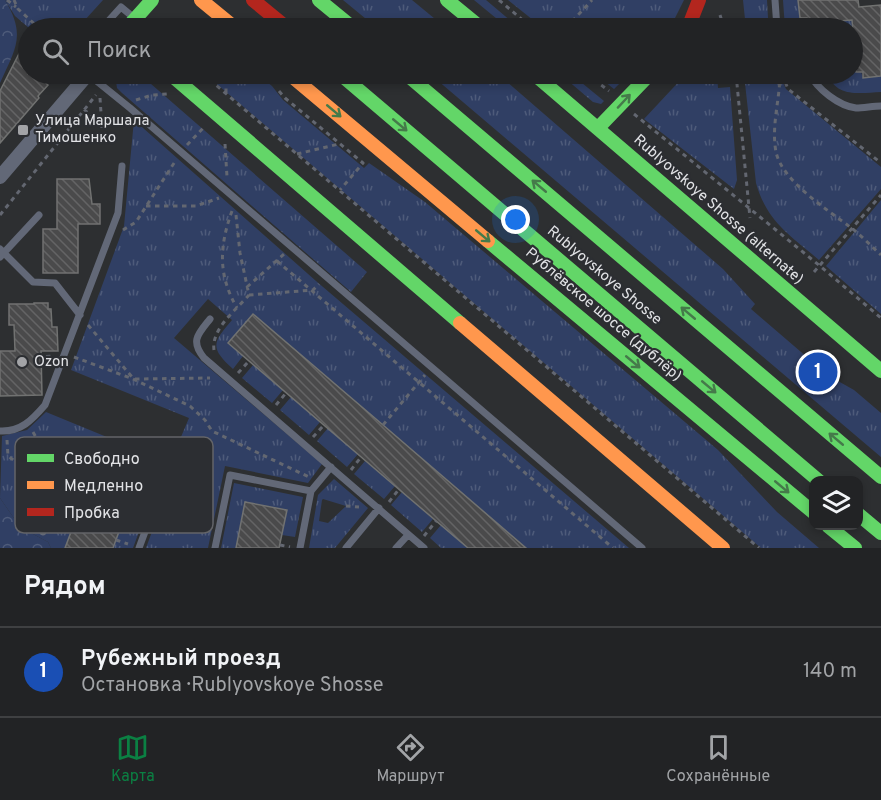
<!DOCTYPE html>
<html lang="ru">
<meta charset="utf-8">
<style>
:root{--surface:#222325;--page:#2e2f32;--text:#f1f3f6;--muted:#a2a4a7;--line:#3f4042;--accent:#0b8043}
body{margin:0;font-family:Overpass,sans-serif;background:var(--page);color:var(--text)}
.controls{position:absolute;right:18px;bottom:18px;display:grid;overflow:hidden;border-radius:12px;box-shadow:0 3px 9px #0003}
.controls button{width:54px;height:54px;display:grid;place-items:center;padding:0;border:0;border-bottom:2px solid var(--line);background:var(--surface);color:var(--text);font:30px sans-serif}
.you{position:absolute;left:516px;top:220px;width:21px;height:21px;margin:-15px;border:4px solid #fff;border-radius:50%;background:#1a73e8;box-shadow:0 0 0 9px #1a73e833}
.badge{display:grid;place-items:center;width:39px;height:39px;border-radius:50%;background:var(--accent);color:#fff;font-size:20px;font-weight:700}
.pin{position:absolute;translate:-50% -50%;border:3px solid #fff;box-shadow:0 2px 6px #0006}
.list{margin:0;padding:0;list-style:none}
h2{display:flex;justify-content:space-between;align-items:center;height:78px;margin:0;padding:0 24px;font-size:26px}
h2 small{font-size:20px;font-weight:400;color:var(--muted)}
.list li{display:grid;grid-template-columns:39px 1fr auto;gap:18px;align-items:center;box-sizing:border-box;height:90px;padding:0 24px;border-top:2px solid var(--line)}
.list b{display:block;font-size:22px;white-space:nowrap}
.list p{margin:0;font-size:20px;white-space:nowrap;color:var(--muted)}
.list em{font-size:20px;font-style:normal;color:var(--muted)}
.icon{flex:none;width:33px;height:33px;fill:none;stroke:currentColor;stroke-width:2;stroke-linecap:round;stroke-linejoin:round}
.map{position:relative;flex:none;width:881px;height:548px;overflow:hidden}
.search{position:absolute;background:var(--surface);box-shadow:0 3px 9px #0003;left:18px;right:18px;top:18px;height:66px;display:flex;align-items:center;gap:15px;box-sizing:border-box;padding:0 21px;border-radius:33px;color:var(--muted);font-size:22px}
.sheet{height:168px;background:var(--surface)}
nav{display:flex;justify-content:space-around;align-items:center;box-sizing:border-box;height:84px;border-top:2px solid var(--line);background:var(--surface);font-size:16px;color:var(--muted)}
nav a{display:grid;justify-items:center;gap:3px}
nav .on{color:var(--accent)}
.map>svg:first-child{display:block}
.grass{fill:url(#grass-tufts);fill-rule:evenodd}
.forest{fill:url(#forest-crowns)}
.building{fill:url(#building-back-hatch);stroke:#717271;stroke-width:1.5}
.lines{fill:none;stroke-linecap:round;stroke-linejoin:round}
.path{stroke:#636771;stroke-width:3;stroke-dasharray:4.5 4.5;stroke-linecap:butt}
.lane{stroke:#626877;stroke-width:7}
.street{stroke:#626877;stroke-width:14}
.fast{stroke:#63d668;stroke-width:14}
.slow{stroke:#ff974d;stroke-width:14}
.jam{stroke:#b3261e;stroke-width:14}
.fast-bridge{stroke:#63d668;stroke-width:14}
.oneway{stroke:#457a4a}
.poi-dot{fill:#a3a4a7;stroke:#2c2e32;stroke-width:2}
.labels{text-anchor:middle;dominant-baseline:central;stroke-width:4.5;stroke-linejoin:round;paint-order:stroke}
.poi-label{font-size:15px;fill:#e2e3e6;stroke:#2c2e32;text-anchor:start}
.street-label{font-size:15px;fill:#e2e3e6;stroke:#2c2e32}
.key{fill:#2c2e32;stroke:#636468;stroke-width:1.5}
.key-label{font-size:16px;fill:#e2e3e6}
</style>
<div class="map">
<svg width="881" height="548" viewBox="0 0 881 548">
<defs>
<pattern id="grass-tufts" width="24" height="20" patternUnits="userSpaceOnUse" patternTransform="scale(1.5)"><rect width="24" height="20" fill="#303f64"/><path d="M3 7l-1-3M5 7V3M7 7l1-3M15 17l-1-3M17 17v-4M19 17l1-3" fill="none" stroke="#4e5b7a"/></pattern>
<pattern id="forest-crowns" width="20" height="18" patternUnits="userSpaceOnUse" patternTransform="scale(1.5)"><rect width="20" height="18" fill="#303f64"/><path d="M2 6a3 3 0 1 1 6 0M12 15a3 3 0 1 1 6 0" fill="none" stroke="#4e5b7a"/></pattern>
<pattern id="building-back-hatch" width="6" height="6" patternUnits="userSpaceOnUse" patternTransform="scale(1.5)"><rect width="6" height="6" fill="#4a4a4b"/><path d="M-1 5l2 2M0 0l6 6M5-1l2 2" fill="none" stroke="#646465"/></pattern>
</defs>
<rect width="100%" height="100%" fill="#2d2f31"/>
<path class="grass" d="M 5,0 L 103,0 L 84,21 L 82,28 L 29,28 L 15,16 Z
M 343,0 L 412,0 L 446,28 L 377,28 Z
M 474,0 L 486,0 L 519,28 L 508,28 Z
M 508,0 L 684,0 L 670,28 L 543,28 Z
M 743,0 L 767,0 L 768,18 L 745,19 Z
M 783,0 L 798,0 L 800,18 L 807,18 L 808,23 L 835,21 L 852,17 L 853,36 L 852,28 L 785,28 Z
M 853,53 L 855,53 L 863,78 L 881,76 L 881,92 C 860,93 836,98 828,74 L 852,74 Z
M 123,74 L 138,74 L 143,77 L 367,272 L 351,292 L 122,93 L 117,88 L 116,81 Z
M 205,74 L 257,74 L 272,86 L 283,100 L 364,168 L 369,163 L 425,202 L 718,450 L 777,512 L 819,548 L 761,548 Z
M 430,74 L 498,74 L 723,269 L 755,304 L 751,309 L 815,364 L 808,373 L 822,384 L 829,376 L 854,390 L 881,413 L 881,457 Z
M 560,74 L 571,74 L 604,101 L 601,104 L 593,102 Z
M 595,74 L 629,74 L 614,89 Z
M 686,74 L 717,74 L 718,88 L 730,87 L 737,180 L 734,189 L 644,119 Z
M 744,74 L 779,74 L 786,89 L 881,167 L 881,189 L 819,260 C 790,235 767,222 756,183 Z
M 134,120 L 316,281 L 629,548 L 526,548 L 253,314 L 228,343 L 243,356 L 233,369 C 210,348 212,343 232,320 L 208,299 L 174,338 L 322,464 L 308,483 L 225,466 L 208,548 L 146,548 L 161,507 L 150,502 L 133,548 L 51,548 L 48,542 L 20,527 L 0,498 L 2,436 L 27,430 L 46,412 L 170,463 L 189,418 L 71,370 L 124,226 Z
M 881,200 L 881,314 L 826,266 Z
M 253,365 L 283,390 L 272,403 L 242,378 Z
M 291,397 L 320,422 L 309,435 L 280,410 Z
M 328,428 L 358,454 L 347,467 L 317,441 Z
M 365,461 L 395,486 L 384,499 L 354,474 Z
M 334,479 L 368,508 L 335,548 L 309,548 L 318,495 ZM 322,500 L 323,499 L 346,506 L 328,523 L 319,521 Z
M 234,483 L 303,497 L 295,537 L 282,535 L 286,510 L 245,502 L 236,548 L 221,548 Z
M 402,492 L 433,519 L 422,532 L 391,505 Z
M 441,525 L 468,548 L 441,548 L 430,538 Z"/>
<path class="forest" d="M 0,0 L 5,0 C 26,35 16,48 0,83 Z
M 0,498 L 20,527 L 48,542 L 51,548 L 0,548 Z"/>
<path class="building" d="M 798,0 L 858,0 L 859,7 L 881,5 L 881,76 L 863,78 L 863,72 L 856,72 L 852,20 L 808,23 L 807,18 L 800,18 Z
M 28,36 L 28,74 L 35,74 L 48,85 L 38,96 L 39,98 L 0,143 L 0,91 Z
M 57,179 L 89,179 L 92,204 L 100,204 L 100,224 L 78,224 L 78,273 L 43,273 L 43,229 L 57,229 Z
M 34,303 L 48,303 L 48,309 L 51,309 L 52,327 L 57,327 L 58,351 L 41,351 L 42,395 L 0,396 L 0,351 L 15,351 L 14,325 L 9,325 L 9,304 L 34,304 Z
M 253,314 L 383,425 L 526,548 L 468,548 L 395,486 L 228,343 Z
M 86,492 L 128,507 L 113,548 L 65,548 Z
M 245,502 L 287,510 L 279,548 L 236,548 Z"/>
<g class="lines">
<path class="path" d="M 7,0 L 16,7
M 14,0 L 18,9 L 39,28
M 499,0 L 532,28
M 720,15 L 724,28
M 173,28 L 180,21 L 196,19
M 566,28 L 592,0
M 203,74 L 759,548
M 261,74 L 273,84
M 587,74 L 609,91
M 736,74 L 750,218
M 780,74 C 780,99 771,126 776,152 C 782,181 828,210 850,227 C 861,235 871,246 881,255
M 782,74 L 788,89 L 881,163
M 279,91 L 285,98 L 363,163 L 340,190
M 226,93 L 226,74
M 100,98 L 102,128
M 136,100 L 152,95 L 168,94
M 84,109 L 101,127
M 634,114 L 820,266 L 881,318
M 225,144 L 227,177
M 187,145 L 205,126
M 297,154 L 339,144
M 146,206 L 196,206 L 219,198
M 232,211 C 219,247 218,275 237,308
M 0,215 L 96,95
M 123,230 L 136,222 L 176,160
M 277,261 L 613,548
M 814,272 L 881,195
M 247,287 L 284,254
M 249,295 L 313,290 L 319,284
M 88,325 L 132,377
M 214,350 C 211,329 236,310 249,295 L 240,253 L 236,215
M 37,357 L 53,356
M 74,357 L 133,379 L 190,406 L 205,420 L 212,431 L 309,477
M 238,373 L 249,361
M 135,379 L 210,378
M 276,405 L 286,393
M 383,425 L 425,375
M 33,432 L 44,451 L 60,456
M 313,437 L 324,425
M 7,440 L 8,456 L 31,473 L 51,480
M 351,470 L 361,457
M 169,497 L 212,510
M 389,502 L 399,489
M 346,506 L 359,507
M 424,536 L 436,521
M 116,540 L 128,544
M 280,545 L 290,547"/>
<path class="lane" d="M 775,0 L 777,28
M 102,28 L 121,7 L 133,17
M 88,74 L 130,108 L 642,548
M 810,74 C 817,89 839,106 856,108 C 864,108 873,106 881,106
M 0,249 L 33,282 L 55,283 L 80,315
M 0,257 L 39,215
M 210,319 C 198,334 190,341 204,358 L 424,548
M 0,431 C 21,432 32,420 45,405 L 118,213 L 122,166
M 43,532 L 70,460 L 159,494 L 139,548
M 215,548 L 230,475 L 311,491 L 331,467
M 300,548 L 311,491
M 346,548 L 379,508
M 396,548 L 408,535"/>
<path class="street" d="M 0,177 L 88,74"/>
<path class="fast" d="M 319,0 L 353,28
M 447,0 L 481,28
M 127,28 L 152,0
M 170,74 L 460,323
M 534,74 L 881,371
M 598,128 L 650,74
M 488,241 L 814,513
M 858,514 L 881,533
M 828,526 L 855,548"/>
<path class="slow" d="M 201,0 L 235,28
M 289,74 L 488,241
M 460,323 L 723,548"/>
<path class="jam" d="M 253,0 L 287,28
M 688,28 L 699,0"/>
<path class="fast-bridge" d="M 340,74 L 819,481
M 406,74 L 881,477"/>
</g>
<defs><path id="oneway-shaft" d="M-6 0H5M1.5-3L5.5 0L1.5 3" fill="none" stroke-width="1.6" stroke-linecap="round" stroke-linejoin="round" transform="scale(1.5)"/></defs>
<g class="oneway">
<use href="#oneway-shaft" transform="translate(624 101) rotate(-47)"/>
<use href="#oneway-shaft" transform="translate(334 111) rotate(40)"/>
<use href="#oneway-shaft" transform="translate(400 125) rotate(40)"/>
<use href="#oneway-shaft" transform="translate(539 186) rotate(-140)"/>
<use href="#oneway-shaft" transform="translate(483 236) rotate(40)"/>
<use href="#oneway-shaft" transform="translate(688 313) rotate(-140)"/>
<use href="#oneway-shaft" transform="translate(633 362) rotate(40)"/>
<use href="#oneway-shaft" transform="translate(709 387) rotate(40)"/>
<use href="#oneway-shaft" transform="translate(836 439) rotate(-140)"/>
<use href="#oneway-shaft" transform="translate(782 487) rotate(40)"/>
</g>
<g class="poi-dot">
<rect x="17" y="124" width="12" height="12" rx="3"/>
<circle cx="22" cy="362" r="6"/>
</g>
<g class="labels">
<g class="poi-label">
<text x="35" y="121">Улица Маршала<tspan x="35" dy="17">Тимошенко</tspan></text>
<text x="34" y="362">Ozon</text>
</g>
<g class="street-label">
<text transform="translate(718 210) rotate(41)">Rublyovskoye Shosse (alternate)</text>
<text transform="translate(604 276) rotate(40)">Rublyovskoye Shosse</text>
<text transform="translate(603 315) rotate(40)">Рублёвское шоссе (дублёр)</text>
</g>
</g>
<rect x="15" y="437" width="198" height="96" rx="9" class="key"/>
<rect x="27" y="454" width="27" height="8" fill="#63d668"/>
<rect x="27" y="481" width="27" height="8" fill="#ff974d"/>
<rect x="27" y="508" width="27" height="8" fill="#b3261e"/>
<g class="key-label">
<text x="64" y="464">Свободно</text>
<text x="64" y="491">Медленно</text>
<text x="64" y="518">Пробка</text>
</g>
</svg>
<div class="controls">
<button><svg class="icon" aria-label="layers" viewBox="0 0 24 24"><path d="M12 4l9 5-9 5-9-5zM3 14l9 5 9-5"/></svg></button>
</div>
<div class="you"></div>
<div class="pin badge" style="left:818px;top:372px;background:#1a4fb4">1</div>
<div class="search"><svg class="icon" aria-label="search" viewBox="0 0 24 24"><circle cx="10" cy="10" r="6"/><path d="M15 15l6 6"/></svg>Поиск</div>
</div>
<section class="sheet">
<h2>Рядом<small></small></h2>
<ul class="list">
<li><span class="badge" style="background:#1a4fb4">1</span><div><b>Рубежный проезд</b><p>Остановка · Rublyovskoye Shosse</p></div><em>140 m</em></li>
</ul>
</section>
<nav>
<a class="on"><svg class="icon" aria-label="map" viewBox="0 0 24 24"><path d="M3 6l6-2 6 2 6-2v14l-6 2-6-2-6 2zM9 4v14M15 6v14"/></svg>Карта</a>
<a><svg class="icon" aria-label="directions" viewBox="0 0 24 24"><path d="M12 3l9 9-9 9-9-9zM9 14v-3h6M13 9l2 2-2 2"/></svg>Маршрут</a>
<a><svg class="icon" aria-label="saved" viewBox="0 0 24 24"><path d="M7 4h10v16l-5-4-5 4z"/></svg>Сохранённые</a>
</nav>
